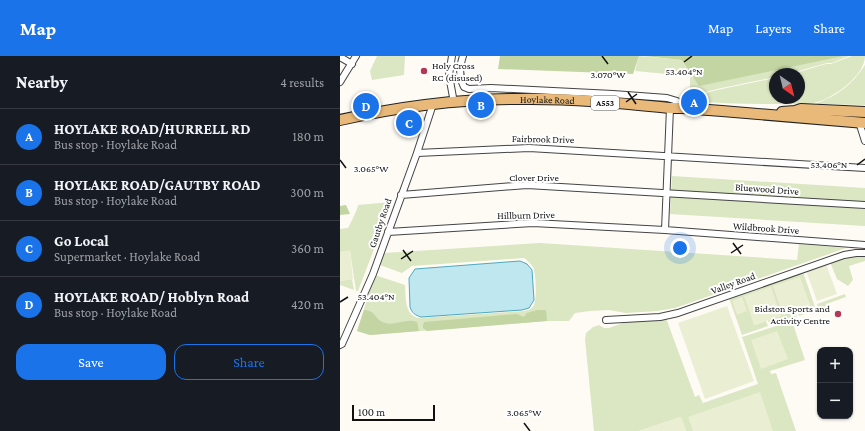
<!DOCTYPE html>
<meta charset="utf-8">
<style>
:root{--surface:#171b24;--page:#20242c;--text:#f1f3f6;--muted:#9ea1a6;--line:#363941;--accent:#1a73e8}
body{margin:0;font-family:"Crimson Pro",serif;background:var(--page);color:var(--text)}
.controls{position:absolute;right:12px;bottom:12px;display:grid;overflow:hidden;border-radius:8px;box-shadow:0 1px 3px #0004}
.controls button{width:36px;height:36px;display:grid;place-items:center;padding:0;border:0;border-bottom:1px solid var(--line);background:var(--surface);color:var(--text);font:20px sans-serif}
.compass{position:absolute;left:429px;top:12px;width:36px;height:36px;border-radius:50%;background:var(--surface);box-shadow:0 1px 3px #0004;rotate:145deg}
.scale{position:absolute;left:12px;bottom:10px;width:83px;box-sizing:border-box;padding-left:4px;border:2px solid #111;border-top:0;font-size:11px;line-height:14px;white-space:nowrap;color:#111;-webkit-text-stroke:3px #fff;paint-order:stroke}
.you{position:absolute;left:340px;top:192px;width:14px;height:14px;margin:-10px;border:3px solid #fff;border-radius:50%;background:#1a73e8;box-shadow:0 0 0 6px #1a73e833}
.badge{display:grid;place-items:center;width:26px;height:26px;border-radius:50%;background:var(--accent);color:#fff;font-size:13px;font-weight:700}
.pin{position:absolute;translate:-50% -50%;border:2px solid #fff;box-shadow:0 1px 4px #0006}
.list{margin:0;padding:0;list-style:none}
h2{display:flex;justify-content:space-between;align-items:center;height:52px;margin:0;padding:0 16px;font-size:17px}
h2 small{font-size:13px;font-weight:400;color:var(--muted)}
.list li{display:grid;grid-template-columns:26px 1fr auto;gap:12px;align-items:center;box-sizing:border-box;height:56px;padding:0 16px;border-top:1px solid var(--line)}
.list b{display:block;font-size:15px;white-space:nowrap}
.list p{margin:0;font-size:13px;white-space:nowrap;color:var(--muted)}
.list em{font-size:13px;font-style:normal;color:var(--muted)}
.actions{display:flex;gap:8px;padding:12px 16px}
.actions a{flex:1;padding:9px 0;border:1px solid var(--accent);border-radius:12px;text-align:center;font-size:14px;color:var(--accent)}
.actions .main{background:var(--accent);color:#fff}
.map{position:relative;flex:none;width:525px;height:375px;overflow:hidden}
header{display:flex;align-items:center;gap:24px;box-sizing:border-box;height:56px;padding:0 20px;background:var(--accent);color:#fff}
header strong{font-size:19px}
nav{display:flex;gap:22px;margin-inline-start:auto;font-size:14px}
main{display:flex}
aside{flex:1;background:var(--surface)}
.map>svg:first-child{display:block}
.green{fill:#dbe6c2}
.forest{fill:#c3d5a3}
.pitch{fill:#eaeed2}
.water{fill:#bfe7f0;stroke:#4fa8bf}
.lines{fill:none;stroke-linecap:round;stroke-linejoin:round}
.street-casing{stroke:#444;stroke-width:8}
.primary-casing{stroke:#222;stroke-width:12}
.street{stroke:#fff;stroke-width:6}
.primary{stroke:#e9b97a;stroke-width:10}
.ticks{fill:none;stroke:#111;stroke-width:1.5}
.poi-dot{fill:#b23855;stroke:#fff;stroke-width:1.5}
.labels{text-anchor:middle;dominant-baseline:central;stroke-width:4;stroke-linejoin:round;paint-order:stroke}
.shield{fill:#fff;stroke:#585858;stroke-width:1}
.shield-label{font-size:9px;font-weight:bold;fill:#111}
.poi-label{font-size:10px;fill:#111;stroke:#fff;text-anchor:start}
.street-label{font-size:10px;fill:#111;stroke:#fff}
.ticks-label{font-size:10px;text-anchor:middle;fill:#111;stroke:#fff;stroke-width:4;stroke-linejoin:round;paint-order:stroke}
</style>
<header>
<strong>Map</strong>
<nav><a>Map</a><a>Layers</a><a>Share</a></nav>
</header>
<main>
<aside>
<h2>Nearby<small>4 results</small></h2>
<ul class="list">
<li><span class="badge">A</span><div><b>HOYLAKE ROAD/HURRELL RD</b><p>Bus stop · Hoylake Road</p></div><em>180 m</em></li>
<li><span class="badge">B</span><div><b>HOYLAKE ROAD/GAUTBY ROAD</b><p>Bus stop · Hoylake Road</p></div><em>300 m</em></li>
<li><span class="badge">C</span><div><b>Go Local</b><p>Supermarket · Hoylake Road</p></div><em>360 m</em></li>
<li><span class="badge">D</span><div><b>HOYLAKE ROAD/ Hoblyn Road</b><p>Bus stop · Hoylake Road</p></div><em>420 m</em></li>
</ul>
<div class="actions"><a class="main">Save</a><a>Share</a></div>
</aside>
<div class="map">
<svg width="525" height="375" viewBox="0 0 525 375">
<rect width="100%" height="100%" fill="#fefbf5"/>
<path class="green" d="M 37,0 L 65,0 L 64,19 L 32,24 L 30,15 Z
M 299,0 L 343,4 L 509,0 L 492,7 L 487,7 L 448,18 L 435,18 L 435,21 L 377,33 L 350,40 L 350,19 L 348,16 L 348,20 L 295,15 Z
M 512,0 L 525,0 C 525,20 492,43 474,47 C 467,49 459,47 452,48 C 417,48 383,48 348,45 L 349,41 L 377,34 L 435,22 L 435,42 L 459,42 L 459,18 L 452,18 L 486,8 L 491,8 Z
M 525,9 L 525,49 L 475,48 C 497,40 512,29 525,9 Z
M 332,120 L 525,132 L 525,170 L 330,158 Z
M 52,146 L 18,235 L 16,235 L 10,195 L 0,196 L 0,173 L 8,172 C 11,167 18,152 18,149 Z
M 200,187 L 457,204 L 459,188 L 506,192 L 335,252 L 317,255 L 286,257 L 269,254 L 250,255 L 235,257 L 229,265 L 207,265 L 30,279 L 17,275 L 35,219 L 65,229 C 66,241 64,258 78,262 L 184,255 C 188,254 192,253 194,249 C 197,243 196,217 193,211 C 190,207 188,205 184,202 L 72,210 L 62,217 L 40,209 L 44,197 Z
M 525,200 L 525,205 L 509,210 L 513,224 L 508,230 L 497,223 L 490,206 L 507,201 Z
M 463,216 L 476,254 L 459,260 L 457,254 L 470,249 L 459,221 L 443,259 L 455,254 L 457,260 L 430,270 L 428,264 L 440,259 L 430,231 L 414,269 L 426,265 L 428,270 L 402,279 L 389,242 Z
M 12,223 L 14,234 L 0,229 L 0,225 Z
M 505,238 L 506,241 L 486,248 L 487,251 L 479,254 L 477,248 Z
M 326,262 L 355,341 L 359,339 L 363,347 L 418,328 L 402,281 L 452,265 L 465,304 L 430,315 L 431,318 L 436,317 L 456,375 L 346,375 L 341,361 L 299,375 L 254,375 L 245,283 L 246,277 L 253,271 L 259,269 L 264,272 L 269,272 L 286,266 Z"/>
<path class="forest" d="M 160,0 L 299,0 L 293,18 L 158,13 Z
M 304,0 L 503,0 L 359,30 L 342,4 Z
M 6,149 L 10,158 L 0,159 L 0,150 Z
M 24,254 C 37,255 34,264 45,267 C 55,270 66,262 77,266 L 79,275 L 30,279 L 17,275 Z
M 197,254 L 206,254 L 207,265 L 87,275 L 83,272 L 83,270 L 84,266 L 177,258 L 184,261 L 187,257 Z"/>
<path class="pitch" d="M 10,194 L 13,223 L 0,225 L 0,196 Z
M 486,208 L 497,238 L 477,245 L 466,215 Z
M 460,221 L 470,249 L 443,259 L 433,230 Z
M 431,231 L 441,260 L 414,269 L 404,240 Z
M 402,241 L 407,255 L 397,259 L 392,245 Z
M 387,250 L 414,325 L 365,343 L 338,267 Z
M 437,275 L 448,303 L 421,313 L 411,284 Z
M 420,336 L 433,375 L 353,375 L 348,361 Z
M 341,361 L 346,375 L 299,375 Z"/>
<path class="water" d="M 180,205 L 187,208 L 192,214 L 194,244 L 189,252 L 182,254 L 81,261 C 75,259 72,257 70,251 L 69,222 L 75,213 Z"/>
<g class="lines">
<g class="street-casing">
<path id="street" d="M 112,0 L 109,19 L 114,47
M 123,0 C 119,11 119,21 124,31 L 129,33 L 151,32 L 273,38 L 327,42 L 337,45
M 0,1 L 12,8
M 0,26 L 16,0
M 519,66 L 525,85
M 77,97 L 189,92 L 525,112
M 61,139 L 187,129 L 525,149
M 325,174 L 330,52
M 48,176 L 193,167 L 325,174 L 525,189
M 266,264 L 320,261 L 338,257 L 504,199 L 516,197 L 525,197
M 0,289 L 2,288 L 33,218 L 77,97 L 93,48"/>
</g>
<g class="primary-casing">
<g id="primary">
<path d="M 442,56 L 455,55 L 461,53 L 525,56"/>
<path id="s1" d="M 0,64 C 58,51 118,43 178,43 C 229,42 280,47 330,52 L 342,52 L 382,55 L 525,67"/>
</g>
</g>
<use href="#street" class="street"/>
<use href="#primary" class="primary"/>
</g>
<path class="ticks" d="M 262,0 L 268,8M 344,6 L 352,0M 288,36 L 296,48M 286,46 L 297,38M 0,104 L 6,112M 517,109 L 525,103M 393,187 L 401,198M 63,194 L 71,205M 391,197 L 403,189M 61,203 L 73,195M 0,246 L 8,241M 184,367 L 190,375"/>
<g class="poi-dot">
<circle cx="84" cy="15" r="4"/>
<circle cx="498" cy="258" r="4"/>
</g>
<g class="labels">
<rect class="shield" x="251" y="40" width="28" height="14" rx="3"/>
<g class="shield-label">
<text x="265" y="47">A553</text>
</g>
<g class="poi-label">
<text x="92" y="9">Holy Cross<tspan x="92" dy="12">RC (disused)</tspan></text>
<text x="490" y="252" text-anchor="end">Bidston Sports and<tspan x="490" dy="12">Activity Centre</tspan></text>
</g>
<g class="street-label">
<text stroke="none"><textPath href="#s1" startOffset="209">Hoylake Road</textPath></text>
<text transform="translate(203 83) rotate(1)">Fairbrook Drive</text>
<text x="194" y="121">Clover Drive</text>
<text transform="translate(427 133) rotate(4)">Bluewood Drive</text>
<text transform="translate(186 159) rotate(-1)">Hillburn Drive</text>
<text transform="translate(40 167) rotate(-71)">Gautby Road</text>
<text transform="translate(426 172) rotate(4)">Wildbrook Drive</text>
<text transform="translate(393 227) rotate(-20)">Valley Road</text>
</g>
</g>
<g class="ticks-label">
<text x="344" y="19">53.404°N</text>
<text x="268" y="22">3.070°W</text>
<text x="489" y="112">53.406°N</text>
<text x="31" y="116">3.065°W</text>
<text x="36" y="244">53.404°N</text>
<text x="184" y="360">3.065°W</text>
</g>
</svg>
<div class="controls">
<button>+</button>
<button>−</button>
</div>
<svg class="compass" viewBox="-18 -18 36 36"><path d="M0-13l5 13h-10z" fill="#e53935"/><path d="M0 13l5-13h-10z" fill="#9ea1a6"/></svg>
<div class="scale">100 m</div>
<div class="you"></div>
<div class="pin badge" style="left:354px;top:46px">A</div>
<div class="pin badge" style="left:141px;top:49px">B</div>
<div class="pin badge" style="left:69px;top:67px">C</div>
<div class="pin badge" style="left:26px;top:50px">D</div>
</div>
</main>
